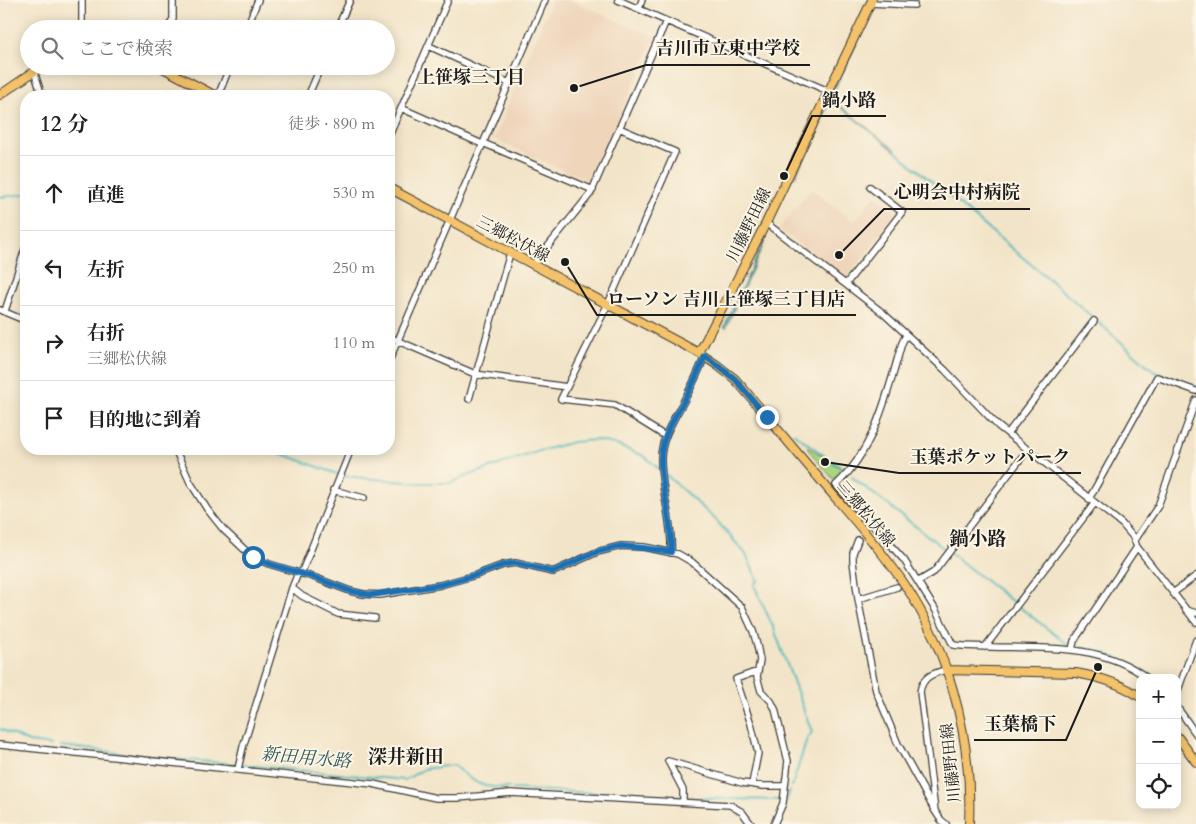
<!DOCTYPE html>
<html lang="ja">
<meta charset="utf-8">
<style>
:root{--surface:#fff;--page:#f6f6f6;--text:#222;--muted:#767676;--line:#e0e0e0}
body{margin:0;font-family:Cardo,"Noto Serif JP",serif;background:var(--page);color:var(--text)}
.controls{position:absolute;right:15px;bottom:15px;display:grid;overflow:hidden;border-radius:10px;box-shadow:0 2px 12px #0003}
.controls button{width:45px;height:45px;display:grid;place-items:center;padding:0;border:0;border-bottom:1px solid var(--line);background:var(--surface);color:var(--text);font:25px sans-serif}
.stop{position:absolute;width:15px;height:15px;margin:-11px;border:4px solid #1f6fb2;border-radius:50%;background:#fff}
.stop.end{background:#1f6fb2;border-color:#fff;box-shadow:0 1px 5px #0008}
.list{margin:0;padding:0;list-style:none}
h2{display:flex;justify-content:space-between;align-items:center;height:65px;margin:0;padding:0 20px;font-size:21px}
h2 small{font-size:16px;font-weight:400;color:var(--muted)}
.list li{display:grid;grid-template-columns:32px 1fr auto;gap:15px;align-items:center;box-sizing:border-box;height:75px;padding:0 20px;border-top:1px solid var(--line)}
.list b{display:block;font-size:19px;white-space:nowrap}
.list p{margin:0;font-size:16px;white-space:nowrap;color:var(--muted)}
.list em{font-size:16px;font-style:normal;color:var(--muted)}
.icon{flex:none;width:28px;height:28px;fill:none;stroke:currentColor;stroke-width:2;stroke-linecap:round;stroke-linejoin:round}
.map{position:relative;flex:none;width:1196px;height:824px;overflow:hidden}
.search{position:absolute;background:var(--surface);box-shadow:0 2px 12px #0003;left:20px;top:20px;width:375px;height:55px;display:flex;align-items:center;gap:12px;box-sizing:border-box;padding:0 18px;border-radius:28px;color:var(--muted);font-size:19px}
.panel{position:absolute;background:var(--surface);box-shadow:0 2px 12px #0003;left:20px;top:90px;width:375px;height:365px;border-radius:20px}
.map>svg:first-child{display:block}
.built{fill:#efd6bb}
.green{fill:#aad582;stroke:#63784f}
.water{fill:#44b5ba;stroke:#30686b}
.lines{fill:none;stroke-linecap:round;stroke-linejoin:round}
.stream{stroke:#44b5ba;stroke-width:2}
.minor-casing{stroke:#3c3a36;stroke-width:8}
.major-casing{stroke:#3c3a36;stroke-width:10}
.minor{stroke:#fff;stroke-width:5.5}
.major{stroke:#f3c26a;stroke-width:8}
.route{stroke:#1f6fb2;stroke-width:6}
.labels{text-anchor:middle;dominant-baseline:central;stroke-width:4;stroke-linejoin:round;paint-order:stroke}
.street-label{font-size:16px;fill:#1c1c1c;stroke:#fcf5e5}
.neighbourhood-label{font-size:18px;font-weight:bold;fill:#1c1c1c;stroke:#fcf5e5}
.water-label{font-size:18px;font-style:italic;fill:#2c595b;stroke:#fcf5e5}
.quarter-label{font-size:19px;font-weight:bold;fill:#1c1c1c;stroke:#fcf5e5}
.leader{fill:none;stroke:#1c1c1c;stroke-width:2}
.callout-dot{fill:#1c1c1c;stroke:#fcf5e5;stroke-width:2}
.callout-label{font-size:18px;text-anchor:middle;font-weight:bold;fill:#1c1c1c;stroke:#fcf5e5;stroke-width:4;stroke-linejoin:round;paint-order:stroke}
</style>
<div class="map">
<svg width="1196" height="824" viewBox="0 0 1196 824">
<rect width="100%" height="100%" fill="#fcf5e5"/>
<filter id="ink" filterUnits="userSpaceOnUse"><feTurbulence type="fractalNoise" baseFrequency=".02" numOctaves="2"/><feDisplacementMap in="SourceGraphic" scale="10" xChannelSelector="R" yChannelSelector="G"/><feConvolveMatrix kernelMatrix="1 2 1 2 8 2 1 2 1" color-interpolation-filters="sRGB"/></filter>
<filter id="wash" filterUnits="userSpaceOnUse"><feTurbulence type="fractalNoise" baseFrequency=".0096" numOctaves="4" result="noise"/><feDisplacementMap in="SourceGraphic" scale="20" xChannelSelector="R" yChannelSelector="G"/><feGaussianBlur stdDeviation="1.12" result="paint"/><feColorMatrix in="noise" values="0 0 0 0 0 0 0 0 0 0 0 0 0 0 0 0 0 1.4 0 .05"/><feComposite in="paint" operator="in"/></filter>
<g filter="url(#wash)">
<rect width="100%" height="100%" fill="#f2e4c8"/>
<path class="built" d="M 552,0 L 569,0 L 655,37 L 590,182 L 494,139 Z
M 811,189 L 854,222 L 875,195 L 897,213 L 846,280 L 779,229 Z"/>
<path class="green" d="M 807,446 L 846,472 L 838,480 L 836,478 L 833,479 L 810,452 Z"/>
<path class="water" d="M 872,7 L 874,7 L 834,91 L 832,90 Z
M 830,98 L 897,151 L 896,152 L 831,100 L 795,177 Z
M 765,238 L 766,239 L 726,328 L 724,327 Z"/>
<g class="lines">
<path class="stream" d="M 895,151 L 1057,286 L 1155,372 L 1196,387
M 0,197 L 26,194
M 793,433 L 846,471
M 269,449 L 343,476 L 417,483 L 450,483 L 467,476 L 536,452 L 573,442 L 595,440 L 614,444 L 644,456 L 659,469
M 663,472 L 715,519 L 745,553 L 758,581 L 754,585 L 774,629 L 812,732 L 807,739 L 792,786
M 852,477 L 1067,644 C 1098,650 1126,658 1152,678
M 1177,702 L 1196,729
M 0,729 L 29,742 L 52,745
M 61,746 L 163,758 L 235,764
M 241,765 L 405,780 L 424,769 L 453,765 C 477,784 477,787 509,788
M 513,789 L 680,797
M 686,798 L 781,800
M 787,800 L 790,791"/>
</g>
</g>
<g filter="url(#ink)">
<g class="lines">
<g class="minor-casing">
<path id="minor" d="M 82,0 L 82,29
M 618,0 L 828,91
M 870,3 L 914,5
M 639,9 L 642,0
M 167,29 L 173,19 L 173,0
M 246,29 L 258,0
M 337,29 L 350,0
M 429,46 L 509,83
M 34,71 L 42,96
M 218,96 L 230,66
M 308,96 L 321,66
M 401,108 L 482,144
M 619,128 L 675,152 L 608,304 L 561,399 L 615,405 L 665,436
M 389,136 L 448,0
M 483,143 L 593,190
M 766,223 L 883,313 L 945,370 L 998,426 L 1122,524 L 1133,537 L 1137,547 L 1196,622
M 533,265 L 591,193 L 666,21
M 846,284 L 902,212 L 870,187
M 0,310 L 26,321
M 5,311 L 26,246
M 906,335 L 902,343 C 888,391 875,450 836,485 L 904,560 L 935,609 L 953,645 C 1015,652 1094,636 1147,678
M 389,337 L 475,374 L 567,387
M 389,361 L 545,0
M 469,399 L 510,253
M 1008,433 L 1094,321
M 175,449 L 190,482 L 207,509 L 223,529 L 247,552 L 253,557 L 269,564 L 313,577 L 350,591 L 363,594 L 380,595 L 440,585 L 476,575 L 503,565 L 515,563 L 553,572 L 597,552 L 621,546 L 644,547 L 678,554 L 692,562 L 742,607 L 753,631 L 757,645 L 760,660 L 757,677 L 761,691 L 771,701 L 775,709 L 788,761 L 783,803 L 774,824
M 333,490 L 364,498
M 1089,499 L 1157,377 L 1196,391
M 858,540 L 853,553 L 853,562 L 858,599 L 876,691 L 898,744 L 935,811
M 1135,540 L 1158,506 L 1196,400
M 671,553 C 673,521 661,492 661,461 C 660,436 678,414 689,391 C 695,380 700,368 705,356
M 301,574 L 351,449
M 919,581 L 934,572 L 1028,449
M 292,588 L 302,596 L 338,614 L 375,618
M 1173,593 L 1196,576
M 858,599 L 897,587
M 1186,610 L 1196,613
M 985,647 L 1094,504
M 1072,650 L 1074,641 L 1137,547
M 1177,693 L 1196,640
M 1177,707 L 1196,734
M 0,745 L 373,784 L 436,798 L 458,798 L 511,793 L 527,794 L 730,805 L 742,812 L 751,824
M 238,769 L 243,747 L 292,588 L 298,573
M 752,784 L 758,753 L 751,724 L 736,679 L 758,671
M 683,802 L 683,790 L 668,761 L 742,783 L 763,786 L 784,786
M 946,824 L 941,820 L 935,811 L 920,692 C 922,677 933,673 946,670"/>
</g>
<g class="major-casing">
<path id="major" d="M 159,66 L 216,96
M 0,95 L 42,66
M 389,188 L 699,353 L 717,365 L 735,379 C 763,411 790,445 818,477 C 843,507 870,537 893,568 C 947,640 973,734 969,824
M 699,353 L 766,223 L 872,0
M 946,670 L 1076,673 C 1099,677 1121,683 1140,697
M 1177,736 L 1196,762"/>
</g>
<use href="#minor" class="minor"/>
<use href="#major" class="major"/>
</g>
</g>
<g class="lines" filter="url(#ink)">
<path class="route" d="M 253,557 L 269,564 L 313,577 L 350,591 L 371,595 L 440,585 L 476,575 L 503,565 L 514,563 L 553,572 L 596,552 L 621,546 L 644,548 L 671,552 C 673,521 661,492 661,461 C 660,436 678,414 689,391 C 695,380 700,368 705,356 L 735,379 L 767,417"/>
</g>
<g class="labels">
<g class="street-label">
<text transform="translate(749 225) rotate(-64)">川藤野田線</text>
<text transform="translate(513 239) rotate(28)">三郷松伏線</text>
<text transform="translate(866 514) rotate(50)">三郷松伏線</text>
<text transform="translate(951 763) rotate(-96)">川藤野田線</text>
</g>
<g class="neighbourhood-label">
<text x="471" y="77">上笹塚三丁目</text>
</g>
<g class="water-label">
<text transform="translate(306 758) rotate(5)">新田用水路</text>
</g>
<g class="quarter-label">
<text x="978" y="539">鍋小路</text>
<text x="406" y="757">深井新田</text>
</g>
</g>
<path class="leader" d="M574 88L646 65H810M784 176L812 116H886M839 255L884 209H1030M565 262L597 315H856M825 462L899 473H1081M1098 667L1066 740H974"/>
<g class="callout-dot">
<circle cx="574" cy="88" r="5"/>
<circle cx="784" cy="176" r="5"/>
<circle cx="839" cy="255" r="5"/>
<circle cx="565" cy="262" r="5"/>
<circle cx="825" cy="462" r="5"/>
<circle cx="1098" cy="667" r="5"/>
</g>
<g class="callout-label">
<text x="728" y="54">吉川市立東中学校</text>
<text x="849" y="106">鍋小路</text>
<text x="957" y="198">心明会中村病院</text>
<text x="726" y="305">ローソン 吉川上笹塚三丁目店</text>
<text x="990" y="463">玉葉ポケットパーク</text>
<text x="1020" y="730">玉葉橋下</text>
</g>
</svg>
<div class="controls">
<button>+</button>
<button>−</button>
<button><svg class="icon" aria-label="locate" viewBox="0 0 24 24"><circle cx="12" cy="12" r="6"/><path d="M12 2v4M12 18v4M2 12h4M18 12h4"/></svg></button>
</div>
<div class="stop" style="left:253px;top:557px"></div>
<div class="stop end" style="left:767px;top:417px"></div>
<div class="search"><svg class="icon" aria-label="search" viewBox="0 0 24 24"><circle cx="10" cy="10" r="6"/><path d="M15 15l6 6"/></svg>ここで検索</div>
<section class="panel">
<h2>12 分<small>徒歩 · 890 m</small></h2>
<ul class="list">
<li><svg class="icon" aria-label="ahead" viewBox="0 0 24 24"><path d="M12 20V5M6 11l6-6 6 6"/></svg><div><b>直進</b></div><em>530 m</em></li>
<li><svg class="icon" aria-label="left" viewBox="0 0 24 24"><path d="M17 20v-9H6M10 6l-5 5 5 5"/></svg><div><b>左折</b></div><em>250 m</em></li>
<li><svg class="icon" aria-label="right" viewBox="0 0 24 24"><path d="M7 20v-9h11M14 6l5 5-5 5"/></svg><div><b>右折</b><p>三郷松伏線</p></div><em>110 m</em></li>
<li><svg class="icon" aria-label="arrive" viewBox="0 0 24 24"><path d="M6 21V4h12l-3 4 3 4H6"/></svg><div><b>目的地に到着</b></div></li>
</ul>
</section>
</div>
